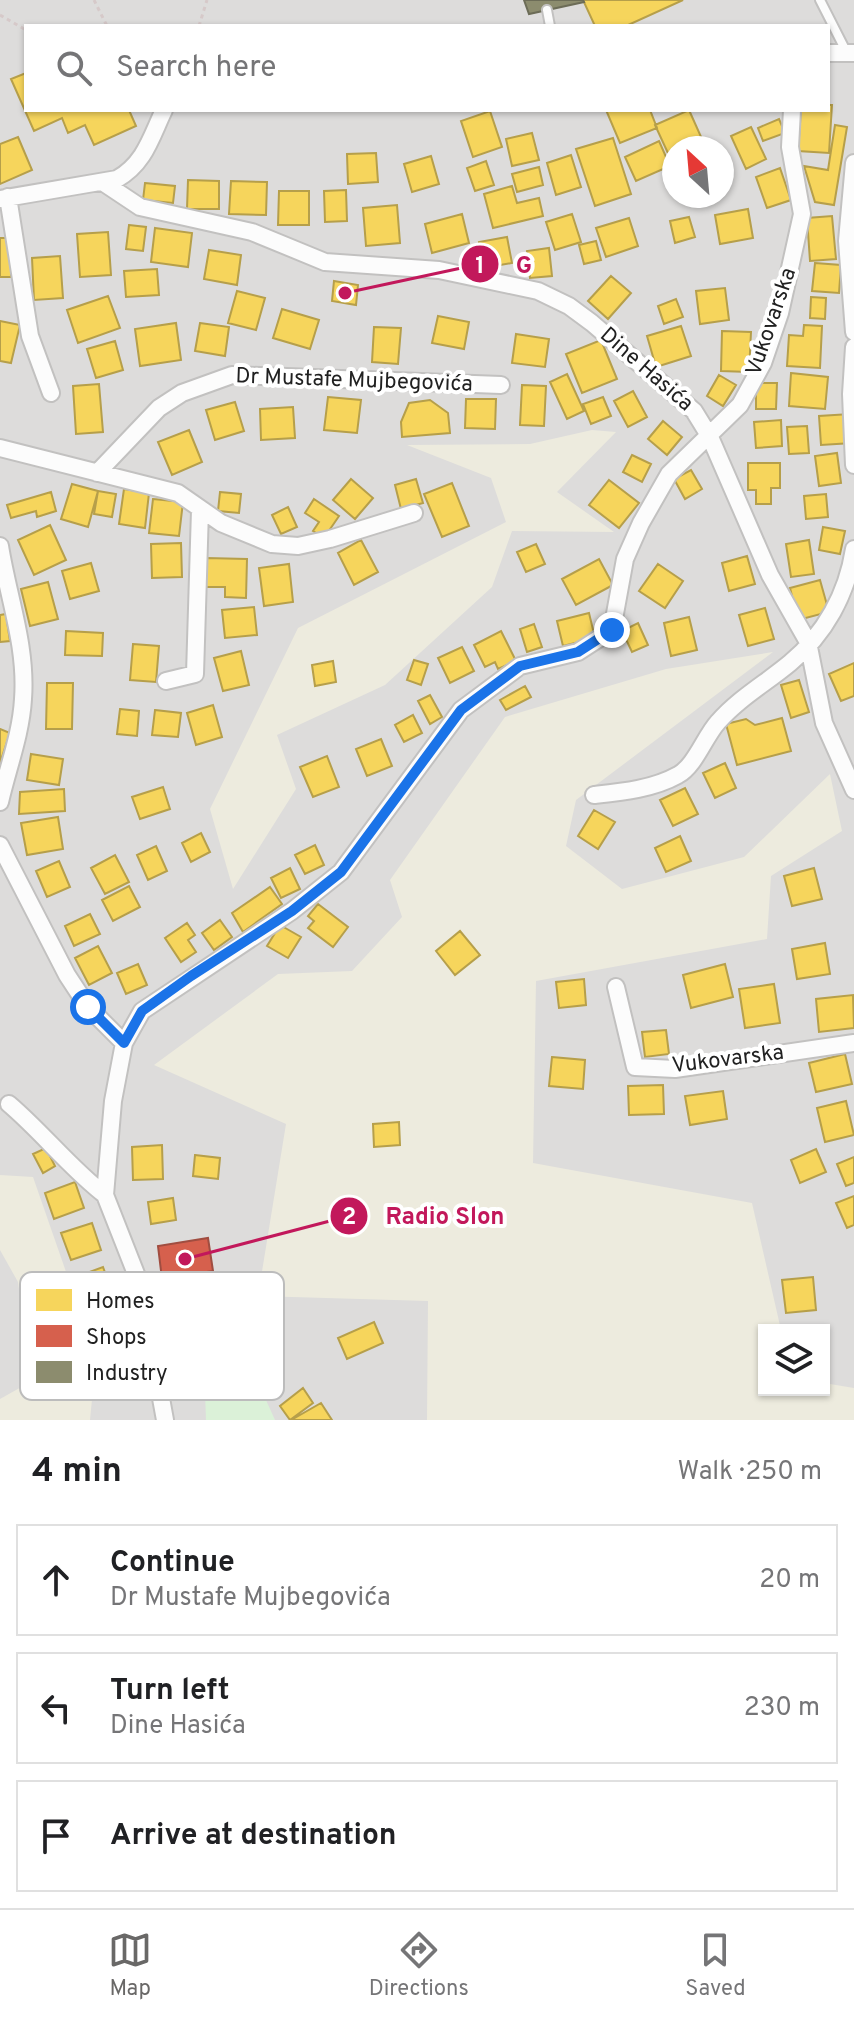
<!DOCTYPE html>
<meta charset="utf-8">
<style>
:root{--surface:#fff;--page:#f2f2f2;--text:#202124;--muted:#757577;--line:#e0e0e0;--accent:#696867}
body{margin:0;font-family:Overpass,sans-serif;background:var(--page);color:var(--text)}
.controls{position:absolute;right:24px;bottom:24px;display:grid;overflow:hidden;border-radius:0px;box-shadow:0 2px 6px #0004}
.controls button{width:72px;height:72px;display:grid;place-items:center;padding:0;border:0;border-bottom:2px solid var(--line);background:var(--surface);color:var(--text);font:40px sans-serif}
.compass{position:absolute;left:662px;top:136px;width:72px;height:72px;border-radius:50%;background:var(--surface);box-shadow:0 2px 6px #0004;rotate:334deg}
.stop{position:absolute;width:24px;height:24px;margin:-18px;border:6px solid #1a73e8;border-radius:50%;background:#fff}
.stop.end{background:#1a73e8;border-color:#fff;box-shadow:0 2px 8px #0008}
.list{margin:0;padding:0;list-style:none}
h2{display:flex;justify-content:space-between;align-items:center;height:104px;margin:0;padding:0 32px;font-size:34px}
h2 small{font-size:26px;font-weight:400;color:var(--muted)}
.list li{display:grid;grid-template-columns:52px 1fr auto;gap:24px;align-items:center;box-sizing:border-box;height:112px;margin:0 16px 16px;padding:0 16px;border:2px solid var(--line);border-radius:0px}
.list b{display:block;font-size:30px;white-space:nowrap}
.list p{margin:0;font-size:26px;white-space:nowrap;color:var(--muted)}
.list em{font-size:26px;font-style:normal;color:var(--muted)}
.icon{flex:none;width:44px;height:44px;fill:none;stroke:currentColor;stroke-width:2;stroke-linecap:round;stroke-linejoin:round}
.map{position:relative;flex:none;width:854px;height:1420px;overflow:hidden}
.search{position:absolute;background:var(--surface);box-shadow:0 2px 6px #0004;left:24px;right:24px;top:24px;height:88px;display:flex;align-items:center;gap:20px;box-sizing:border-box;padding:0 28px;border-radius:0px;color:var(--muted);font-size:30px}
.sheet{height:488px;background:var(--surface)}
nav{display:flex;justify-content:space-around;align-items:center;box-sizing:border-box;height:112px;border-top:2px solid var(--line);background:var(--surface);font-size:22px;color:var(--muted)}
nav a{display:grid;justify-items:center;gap:4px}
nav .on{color:var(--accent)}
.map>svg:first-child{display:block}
.built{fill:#dddcdb;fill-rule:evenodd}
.farmland{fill:#edebde}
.park{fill:#dbf1d8}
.homes{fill:#f6d55c;stroke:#b69f4a;stroke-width:2}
.shops{fill:#d6604d;stroke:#a04d40;stroke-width:2}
.industry{fill:#8c8c6e;stroke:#6c6c57;stroke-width:2}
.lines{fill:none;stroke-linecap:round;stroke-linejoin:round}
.service-casing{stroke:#c2c1c0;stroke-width:12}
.minor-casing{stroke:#c2c1c0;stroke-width:20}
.path{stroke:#d6c9c9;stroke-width:3;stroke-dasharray:4 4;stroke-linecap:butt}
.service{stroke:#fcfcfc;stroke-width:8}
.minor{stroke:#fcfcfc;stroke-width:16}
.route{stroke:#1a73e8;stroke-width:10}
.labels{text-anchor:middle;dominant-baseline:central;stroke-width:8;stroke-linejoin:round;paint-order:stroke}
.street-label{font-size:22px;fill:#212121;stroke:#fff}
.key{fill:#fff;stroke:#bcbcbc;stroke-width:2}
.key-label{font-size:22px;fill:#212121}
.leader{fill:none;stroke:#c2185b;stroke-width:3}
.callout-dot{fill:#c2185b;stroke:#fff;stroke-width:3}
.mark-label{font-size:24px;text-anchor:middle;font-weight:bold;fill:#fff}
.callout-label{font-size:24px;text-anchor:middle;font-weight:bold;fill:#c2185b;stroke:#fff;stroke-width:8;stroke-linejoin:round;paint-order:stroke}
</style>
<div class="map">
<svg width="854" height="1420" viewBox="0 0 854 1420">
<rect width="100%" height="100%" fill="#eeecea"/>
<path class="built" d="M 0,0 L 854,0 L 854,1420 L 0,1420 ZM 26,26 L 828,26 L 828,110 L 26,110 ZM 674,148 L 722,148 L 722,196 L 674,196 ZM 764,1330 L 824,1330 L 824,1390 L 764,1390 Z"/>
<path class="farmland" d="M 592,430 L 616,432 L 557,492 L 614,532 L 512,531 L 492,587 L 385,685 L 277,735 L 296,789 L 233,889 L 210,809 L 298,628 L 506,522 L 491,478 L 407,445 L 530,444 Z
M 773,652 L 576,800 L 566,846 L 622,889 L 744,857 L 830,774 L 842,831 L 771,876 L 767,939 L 536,981 L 533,1163 L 752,1203 L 781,1330 L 764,1330 L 764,1390 L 824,1390 L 824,1383 L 854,1388 L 854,1420 L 427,1420 L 428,1301 L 258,1296 L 286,1124 L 154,1065 L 278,974 L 352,971 L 402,917 L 390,880 L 505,717 L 666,669 Z
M 0,1175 L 33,1177 L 96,1358 L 90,1420 L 0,1420 L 0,1399 L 32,1381 L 18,1282 L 0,1250 Z"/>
<path class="park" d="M 261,1389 L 275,1420 L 206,1420 L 205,1392 Z"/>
<path class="homes" d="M 583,0 L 683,0 L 626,26 L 595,26 Z
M 26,73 L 26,110 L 129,110 L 136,126 L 94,145 L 85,125 L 68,133 L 62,118 L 34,131 L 11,79 Z
M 828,105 L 832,105 L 829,153 L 798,151 L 801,110 L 828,110 Z
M 606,110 L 650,110 L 657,128 L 620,143 Z
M 689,110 L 706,148 L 674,148 L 673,164 L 655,125 Z
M 490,111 L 502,147 L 473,157 L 461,121 Z
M 779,119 L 785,133 L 763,141 L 758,128 Z
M 835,125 L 847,127 L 834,205 L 815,202 L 804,166 L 828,170 Z
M 751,127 L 766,159 L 746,169 L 731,136 Z
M 532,133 L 539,160 L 512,166 L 506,139 Z
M 18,137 L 32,170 L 0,184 L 0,144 Z
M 613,138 L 631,194 L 595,206 L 576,149 Z
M 659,141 L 670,166 L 636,181 L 625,157 Z
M 376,153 L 378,182 L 348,184 L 347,154 Z
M 571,155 L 581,187 L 556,195 L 547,163 Z
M 431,156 L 439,184 L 412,192 L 404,164 Z
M 486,161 L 494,185 L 475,191 L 467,168 Z
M 539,167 L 543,185 L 517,192 L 512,174 Z
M 780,168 L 791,200 L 767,208 L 756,177 Z
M 188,180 L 219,181 L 219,209 L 187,209 Z
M 231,181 L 267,182 L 266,215 L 229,214 Z
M 145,183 L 175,186 L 173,203 L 143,200 Z
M 512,186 L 517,203 L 539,198 L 543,216 L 493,228 L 484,194 Z
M 346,190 L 347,221 L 325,222 L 324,191 Z
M 279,191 L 309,191 L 309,225 L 278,225 Z
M 397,205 L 400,243 L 366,246 L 363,208 Z
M 748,209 L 753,238 L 720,244 L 715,215 Z
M 462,214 L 469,243 L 432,253 L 425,224 Z
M 572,214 L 581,242 L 555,250 L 546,222 Z
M 832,216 L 836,259 L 810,261 L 807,218 Z
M 689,217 L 695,237 L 675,243 L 670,221 Z
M 629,218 L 638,246 L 606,257 L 596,228 Z
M 129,225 L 146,227 L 143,251 L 126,249 Z
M 155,228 L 192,233 L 188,267 L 151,262 Z
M 108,232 L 111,275 L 80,277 L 77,234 Z
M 507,237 L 512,263 L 483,268 L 479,242 Z
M 0,238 L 11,238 L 11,277 L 0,277 Z
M 596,241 L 601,260 L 584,264 L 579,245 Z
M 549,248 L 552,276 L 530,278 L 527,251 Z
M 209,250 L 241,255 L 237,285 L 204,279 Z
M 60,256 L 63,298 L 34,300 L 32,258 Z
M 815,263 L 841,265 L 839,293 L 812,291 Z
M 157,269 L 159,295 L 126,297 L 124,271 Z
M 611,276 L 631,293 L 608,319 L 588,301 Z
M 334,281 L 358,285 L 356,305 L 332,301 Z
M 725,288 L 729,320 L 700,324 L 696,291 Z
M 237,291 L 265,298 L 256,330 L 228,323 Z
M 108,296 L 120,328 L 78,343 L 67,310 Z
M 811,297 L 826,298 L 825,319 L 810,318 Z
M 676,299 L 683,317 L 664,324 L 658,306 Z
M 282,309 L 319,320 L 310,349 L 273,338 Z
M 438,316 L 469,322 L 464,349 L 432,343 Z
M 0,321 L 20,325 L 11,363 L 0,361 Z
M 176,323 L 181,360 L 140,366 L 135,329 Z
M 200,323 L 229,327 L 225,356 L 195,351 Z
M 804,325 L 822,326 L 820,368 L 787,366 L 789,335 L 803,336 Z
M 681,326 L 691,356 L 656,367 L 647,336 Z
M 374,327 L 401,328 L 398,364 L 372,362 Z
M 722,331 L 751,332 L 749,372 L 721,371 Z
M 516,334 L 549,339 L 545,367 L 512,363 Z
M 601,340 L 617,379 L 582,393 L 566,354 Z
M 115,341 L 123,370 L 96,378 L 87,349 Z
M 791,373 L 828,377 L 825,409 L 789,406 Z
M 567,374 L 584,411 L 567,419 L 550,382 Z
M 719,375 L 736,385 L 723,406 L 707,396 Z
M 756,383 L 777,383 L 776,409 L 756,409 Z
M 99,384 L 103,432 L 76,434 L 73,386 Z
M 522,385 L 546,386 L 544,426 L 520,425 Z
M 633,391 L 647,417 L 628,427 L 614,401 Z
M 328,397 L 361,400 L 357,433 L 324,430 Z
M 603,397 L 611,416 L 591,424 L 583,404 Z
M 466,399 L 496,399 L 495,429 L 465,428 Z
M 430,400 L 448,413 L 450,433 L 402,437 L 401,422 L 409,403 Z
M 235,402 L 244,431 L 215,440 L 206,410 Z
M 293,407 L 295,438 L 261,440 L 260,409 Z
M 850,414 L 852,443 L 821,445 L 819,416 Z
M 781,420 L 782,446 L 756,448 L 754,422 Z
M 663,421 L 682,437 L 667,455 L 648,439 Z
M 807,426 L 809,453 L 789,454 L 787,427 Z
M 189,430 L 202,462 L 172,475 L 158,442 Z
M 837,453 L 841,483 L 819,486 L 815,456 Z
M 632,455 L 651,464 L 642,482 L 623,472 Z
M 748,463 L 780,463 L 780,488 L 771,488 L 771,504 L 756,504 L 756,490 L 748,490 Z
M 691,470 L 702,489 L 685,499 L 674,479 Z
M 351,479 L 373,498 L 355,519 L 333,500 Z
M 416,479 L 423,503 L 401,509 L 395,485 Z
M 609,480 L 639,503 L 619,528 L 589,505 Z
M 452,483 L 469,526 L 442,537 L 424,494 Z
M 72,484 L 98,491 L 88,527 L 61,519 Z
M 124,489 L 149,493 L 145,528 L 119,524 Z
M 98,491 L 116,494 L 112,517 L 94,514 Z
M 51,492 L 56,511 L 37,517 L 36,511 L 11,518 L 7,505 Z
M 220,492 L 241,494 L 239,513 L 218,511 Z
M 826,494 L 828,517 L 806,519 L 804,496 Z
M 153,499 L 183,502 L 179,536 L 149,533 Z
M 314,499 L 339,516 L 324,538 L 313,531 L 319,522 L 305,513 Z
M 288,507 L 297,527 L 281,534 L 272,515 Z
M 50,525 L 66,560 L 34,575 L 18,540 Z
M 823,527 L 845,531 L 840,554 L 819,550 Z
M 361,540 L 378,572 L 354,585 L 338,553 Z
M 809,540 L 814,574 L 791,577 L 786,544 Z
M 181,543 L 182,577 L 152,578 L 151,544 Z
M 536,544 L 545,564 L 526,572 L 517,552 Z
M 747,556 L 755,584 L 729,591 L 722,563 Z
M 206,558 L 247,559 L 246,598 L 225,597 L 225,587 L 206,587 Z
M 599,559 L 613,585 L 576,605 L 562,579 Z
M 91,563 L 99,591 L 70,599 L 62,571 Z
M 289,564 L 293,602 L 264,606 L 259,568 Z
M 658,564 L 683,581 L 665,608 L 639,591 Z
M 820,580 L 827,605 L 821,614 L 798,620 L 790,588 Z
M 48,582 L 58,619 L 30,626 L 21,589 Z
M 254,607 L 257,635 L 225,638 L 222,610 Z
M 765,608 L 774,639 L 748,646 L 739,615 Z
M 589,613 L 595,638 L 563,646 L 557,621 Z
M 6,614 L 10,641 L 0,642 L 0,615 Z
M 689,617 L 697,650 L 671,656 L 664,623 Z
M 638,623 L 648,645 L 632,652 L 622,631 Z
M 534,624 L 542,647 L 527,652 L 520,629 Z
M 66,631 L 103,633 L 102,656 L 65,655 Z
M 501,631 L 516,661 L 498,669 L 495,662 L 485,667 L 474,645 Z
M 133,644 L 159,646 L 156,682 L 130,680 Z
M 462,647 L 474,671 L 450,683 L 438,658 Z
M 241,651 L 249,685 L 223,691 L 214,658 Z
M 414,660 L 428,664 L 421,685 L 407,680 Z
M 333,661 L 336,682 L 315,686 L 312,665 Z
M 854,663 L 854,696 L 841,701 L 829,674 Z
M 799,680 L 809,712 L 791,718 L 781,685 Z
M 47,683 L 73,683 L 72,729 L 46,729 Z
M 525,686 L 531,697 L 506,710 L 500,700 Z
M 430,695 L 442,717 L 430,724 L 418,701 Z
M 213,705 L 222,737 L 196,745 L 187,713 Z
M 120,709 L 139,711 L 137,736 L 117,734 Z
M 155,710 L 181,713 L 178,737 L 152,735 Z
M 413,715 L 422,733 L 404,742 L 395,725 Z
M 782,718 L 791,751 L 737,765 L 726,724 L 746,719 L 755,725 Z
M 0,729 L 10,733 L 0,763 Z
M 381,739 L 392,766 L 367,776 L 356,749 Z
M 31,754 L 63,759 L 59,785 L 27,780 Z
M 327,756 L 339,787 L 313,797 L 300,767 Z
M 725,763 L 736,788 L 715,798 L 703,773 Z
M 163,787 L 170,809 L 140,819 L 132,797 Z
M 685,788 L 698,814 L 673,826 L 660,800 Z
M 64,789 L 65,811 L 19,814 L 20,792 Z
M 594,810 L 615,822 L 598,849 L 578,836 Z
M 58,817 L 63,849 L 27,855 L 21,823 Z
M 201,833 L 210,852 L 191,862 L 182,843 Z
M 680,836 L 691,861 L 666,872 L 655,848 Z
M 315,845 L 324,865 L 305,874 L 295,855 Z
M 156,846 L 167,871 L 148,880 L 137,855 Z
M 115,855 L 129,882 L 105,894 L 91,868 Z
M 59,861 L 70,887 L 47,897 L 36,871 Z
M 290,868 L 300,889 L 281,898 L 271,878 Z
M 814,868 L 822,899 L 792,906 L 784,876 Z
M 129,886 L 140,907 L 113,921 L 102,900 Z
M 270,887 L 282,904 L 243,932 L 232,913 Z
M 318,904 L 348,927 L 333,947 L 308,928 L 314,921 L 308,916 Z
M 90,914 L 100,934 L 74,946 L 65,926 Z
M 220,920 L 232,937 L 214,950 L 202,933 Z
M 187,923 L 195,935 L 188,940 L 196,952 L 181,962 L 165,938 Z
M 280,925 L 301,937 L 288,958 L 267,946 Z
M 460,931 L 480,955 L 455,975 L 436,951 Z
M 825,943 L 830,974 L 797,979 L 792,949 Z
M 98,946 L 112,973 L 89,985 L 75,958 Z
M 138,964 L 147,985 L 126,994 L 117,973 Z
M 725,964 L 733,997 L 691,1008 L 683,975 Z
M 584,979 L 586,1005 L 559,1008 L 556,982 Z
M 774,984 L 780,1023 L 745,1028 L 739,989 Z
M 853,995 L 854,1028 L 819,1032 L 816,999 Z
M 666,1030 L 669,1054 L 645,1057 L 642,1032 Z
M 845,1054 L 852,1084 L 816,1092 L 809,1063 Z
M 552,1057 L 585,1060 L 583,1089 L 549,1086 Z
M 663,1085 L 664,1114 L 629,1115 L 628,1086 Z
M 723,1091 L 727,1119 L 690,1125 L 685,1096 Z
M 846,1101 L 854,1135 L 825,1142 L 817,1108 Z
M 399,1122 L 400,1145 L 374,1147 L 373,1124 Z
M 162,1145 L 163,1179 L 133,1180 L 132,1147 Z
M 46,1148 L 55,1166 L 43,1173 L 33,1154 Z
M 816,1149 L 826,1172 L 800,1183 L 791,1160 Z
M 195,1155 L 220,1158 L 218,1179 L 193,1176 Z
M 854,1157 L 854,1183 L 846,1186 L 837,1164 Z
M 75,1182 L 84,1208 L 54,1219 L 45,1193 Z
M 854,1196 L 854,1225 L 847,1228 L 836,1203 Z
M 173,1198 L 176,1220 L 151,1224 L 148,1202 Z
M 92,1223 L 101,1250 L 71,1260 L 61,1233 Z
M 103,1267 L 112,1292 L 84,1302 L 76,1277 Z
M 813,1277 L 816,1310 L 786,1313 L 782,1280 Z
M 374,1322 L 383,1343 L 347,1359 L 338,1338 Z
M 303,1388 L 313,1403 L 290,1420 L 280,1406 Z
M 321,1403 L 332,1420 L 293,1420 L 293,1419 Z"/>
<path class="shops" d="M 208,1238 L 213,1271 L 162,1279 L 158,1246 Z"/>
<path class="industry" d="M 524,0 L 583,0 L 584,2 L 529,14 Z"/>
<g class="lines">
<g class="service-casing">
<path id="service" d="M 820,0 L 847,53
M 547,10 L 550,26"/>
</g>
<g class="minor-casing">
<path id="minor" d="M 828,53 L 854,53
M 854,163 L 847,241 L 854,332
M 104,183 L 140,207 L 252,232 L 325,262 L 439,270 L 538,291 L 569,306 L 592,323 L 694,411 L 710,437 L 770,575 L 808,642 L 824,723 L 854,790
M 8,197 L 30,336 L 51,393
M 0,199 L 117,179 C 145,163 151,137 164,110
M 854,347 L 851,394 L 854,465
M 0,448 L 178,493 L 221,523 L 272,544 L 298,546 L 330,539 L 414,513
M 97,473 L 159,408 L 182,393 L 232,375 L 501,385
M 0,546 C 8,597 27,646 23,699 C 21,734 8,767 0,802
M 166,681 L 195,674 L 200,510
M 594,795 C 622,792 653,789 678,775 C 695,766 705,736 718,722 C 739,698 766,683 790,663 C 825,634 847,594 854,549
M 0,845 L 67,975 L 88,1007 L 124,1043
M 616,987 L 635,1067 L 675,1069 L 854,1043
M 9,1104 C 43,1133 70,1168 105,1195
M 165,1420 L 140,1284 L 105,1195 L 113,1101 L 124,1043 L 142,1011 L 292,911 L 341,872 L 461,710 L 520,666 L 578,652 L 612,630 L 625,559 L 641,523 L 669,474 L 740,405 L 763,363 L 780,313 L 802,214 L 790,147 L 792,110"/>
</g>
<path class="path" d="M 94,0 L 107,26
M 0,15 L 26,30
M 199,26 L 207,0"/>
<use href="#service" class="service"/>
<use href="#minor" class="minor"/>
</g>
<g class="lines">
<path class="route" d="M 88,1007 L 124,1043 L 142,1011 L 191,976 L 292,911 L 341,872 L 461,710 L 520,666 L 578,652 L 612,630"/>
</g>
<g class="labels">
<g class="street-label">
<text transform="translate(772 322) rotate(-71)">Vukovarska</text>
<text transform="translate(646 370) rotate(41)">Dine Hasića</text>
<text transform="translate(354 381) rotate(2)">Dr Mustafe Mujbegovića</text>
<text transform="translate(728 1060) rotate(-7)">Vukovarska</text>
</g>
</g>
<rect x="20" y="1272" width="264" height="128" rx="12" class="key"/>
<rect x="36" y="1289" width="36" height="22" fill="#f6d55c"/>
<rect x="36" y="1325" width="36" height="22" fill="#d6604d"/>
<rect x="36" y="1361" width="36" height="22" fill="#8c8c6e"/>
<g class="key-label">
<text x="86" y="1308">Homes</text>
<text x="86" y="1344">Shops</text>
<text x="86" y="1380">Industry</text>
</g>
<path class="leader" d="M345 293L480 264M185 1259L349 1216"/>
<g class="callout-dot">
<circle cx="345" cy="293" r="8"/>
<circle cx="185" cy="1259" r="8"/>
<circle cx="480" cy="264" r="20"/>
<circle cx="349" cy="1216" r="20"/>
</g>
<g class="mark-label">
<text x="480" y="273">1</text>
<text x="349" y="1224">2</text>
</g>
<g class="callout-label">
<text x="524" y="273">G</text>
<text x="445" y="1224">Radio Slon</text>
</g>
</svg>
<div class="controls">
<button><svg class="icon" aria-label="layers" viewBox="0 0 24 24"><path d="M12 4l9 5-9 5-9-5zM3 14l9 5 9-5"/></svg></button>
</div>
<svg class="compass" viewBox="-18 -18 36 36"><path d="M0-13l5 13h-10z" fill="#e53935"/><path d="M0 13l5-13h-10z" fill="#757577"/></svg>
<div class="stop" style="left:88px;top:1007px"></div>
<div class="stop end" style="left:612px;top:630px"></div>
<div class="search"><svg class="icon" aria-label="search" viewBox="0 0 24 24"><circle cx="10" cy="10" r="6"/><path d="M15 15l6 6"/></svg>Search here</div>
</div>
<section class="sheet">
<h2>4 min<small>Walk · 250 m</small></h2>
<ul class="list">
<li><svg class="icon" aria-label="ahead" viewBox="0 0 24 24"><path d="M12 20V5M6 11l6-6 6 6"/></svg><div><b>Continue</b><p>Dr Mustafe Mujbegovića</p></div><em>20 m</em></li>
<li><svg class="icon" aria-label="left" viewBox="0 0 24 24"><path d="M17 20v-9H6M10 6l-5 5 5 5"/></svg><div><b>Turn left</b><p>Dine Hasića</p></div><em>230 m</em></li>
<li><svg class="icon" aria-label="arrive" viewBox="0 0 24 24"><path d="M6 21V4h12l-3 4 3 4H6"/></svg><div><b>Arrive at destination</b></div></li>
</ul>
</section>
<nav>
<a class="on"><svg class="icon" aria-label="map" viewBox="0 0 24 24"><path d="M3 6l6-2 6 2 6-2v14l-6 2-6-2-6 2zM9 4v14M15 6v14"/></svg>Map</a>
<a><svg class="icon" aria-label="directions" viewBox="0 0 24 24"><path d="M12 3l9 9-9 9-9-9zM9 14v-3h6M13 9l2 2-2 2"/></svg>Directions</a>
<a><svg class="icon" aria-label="saved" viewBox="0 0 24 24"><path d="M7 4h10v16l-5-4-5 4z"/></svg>Saved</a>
</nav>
